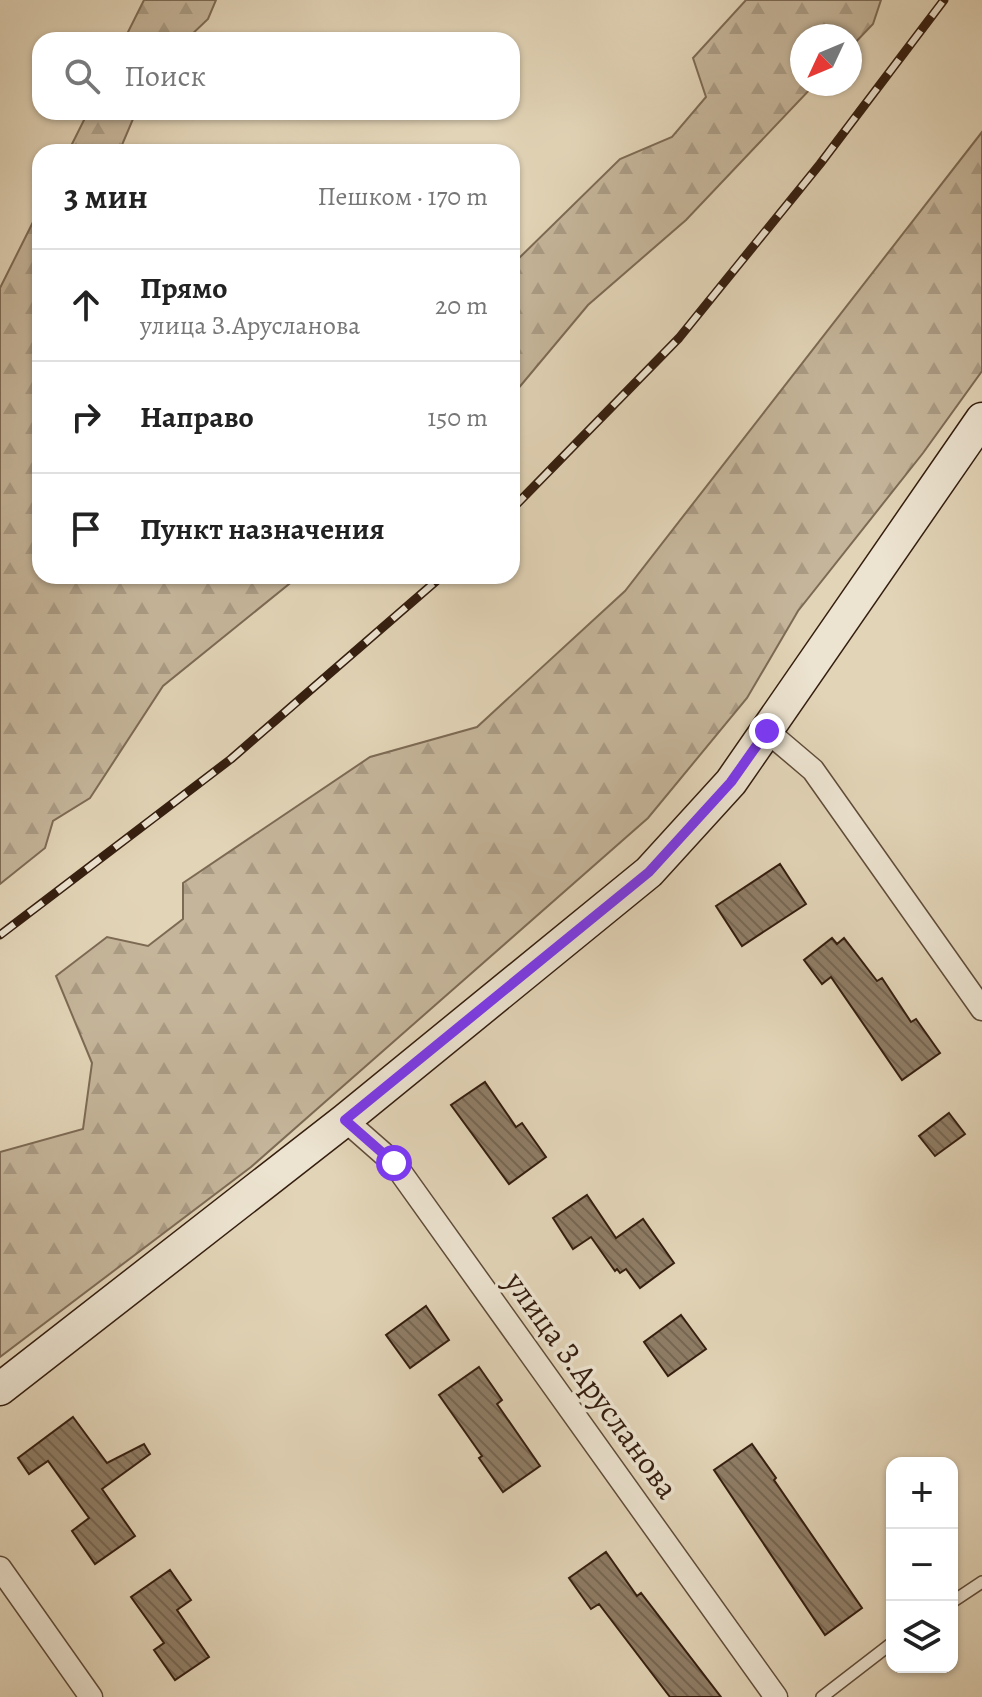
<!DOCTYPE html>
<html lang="ru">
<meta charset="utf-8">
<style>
:root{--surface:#fff;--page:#f6f6f6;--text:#222;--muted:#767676;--line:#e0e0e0}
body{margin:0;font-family:Alegreya,serif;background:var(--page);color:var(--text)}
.controls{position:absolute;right:24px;bottom:24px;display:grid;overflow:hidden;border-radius:16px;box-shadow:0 2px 6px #0004}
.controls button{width:72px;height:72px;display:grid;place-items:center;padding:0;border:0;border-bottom:2px solid var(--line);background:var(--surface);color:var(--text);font:40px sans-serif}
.compass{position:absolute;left:790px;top:24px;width:72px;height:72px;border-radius:50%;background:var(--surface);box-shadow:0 2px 6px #0004;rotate:226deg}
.stop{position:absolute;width:24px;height:24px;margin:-18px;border:6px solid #7c3aed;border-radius:50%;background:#fff}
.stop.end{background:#7c3aed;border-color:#fff;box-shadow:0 2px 8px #0008}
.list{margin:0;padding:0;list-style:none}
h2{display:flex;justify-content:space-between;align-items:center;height:104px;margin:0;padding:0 32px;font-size:34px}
h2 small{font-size:26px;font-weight:400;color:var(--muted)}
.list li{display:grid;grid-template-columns:52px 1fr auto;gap:24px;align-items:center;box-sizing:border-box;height:112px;padding:0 32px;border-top:2px solid var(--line)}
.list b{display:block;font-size:30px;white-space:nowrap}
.list p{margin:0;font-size:26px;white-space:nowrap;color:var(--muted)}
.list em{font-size:26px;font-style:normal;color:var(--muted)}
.icon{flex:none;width:44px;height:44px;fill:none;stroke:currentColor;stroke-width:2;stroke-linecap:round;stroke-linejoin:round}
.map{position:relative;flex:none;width:982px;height:1697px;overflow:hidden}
.search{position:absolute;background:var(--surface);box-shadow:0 2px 6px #0004;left:32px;top:32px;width:488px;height:88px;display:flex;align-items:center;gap:20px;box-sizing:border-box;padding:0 28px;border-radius:24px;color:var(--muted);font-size:30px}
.panel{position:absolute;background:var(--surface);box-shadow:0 2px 6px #0004;left:32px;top:144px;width:488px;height:440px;border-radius:24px}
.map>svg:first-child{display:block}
.forest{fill:url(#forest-firs);stroke:#7d6a54;stroke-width:2}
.building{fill:url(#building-back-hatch);stroke:#351e0f;stroke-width:2}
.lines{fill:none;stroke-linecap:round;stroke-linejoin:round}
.lane-casing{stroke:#604c39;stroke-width:14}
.street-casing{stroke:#604c39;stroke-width:25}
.secondary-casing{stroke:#351e0f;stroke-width:35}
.lane{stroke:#ece3d0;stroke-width:11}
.street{stroke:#ece3d0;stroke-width:22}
.secondary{stroke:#ece3d0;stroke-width:32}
.rail-casing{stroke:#351e0f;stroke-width:9}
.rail{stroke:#ece3d0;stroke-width:6;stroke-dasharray:18;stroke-linecap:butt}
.route{stroke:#7c3aed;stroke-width:10}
.labels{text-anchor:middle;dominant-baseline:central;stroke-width:7;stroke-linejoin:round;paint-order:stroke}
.street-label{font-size:32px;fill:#351e0f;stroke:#ece3d0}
</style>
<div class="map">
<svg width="982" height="1697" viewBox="0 0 982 1697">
<defs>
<pattern id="forest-firs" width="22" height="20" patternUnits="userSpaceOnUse" patternTransform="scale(2)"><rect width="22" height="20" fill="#c5b59a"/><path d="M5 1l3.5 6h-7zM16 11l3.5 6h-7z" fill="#aa9b84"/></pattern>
<pattern id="building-back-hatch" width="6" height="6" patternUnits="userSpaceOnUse" patternTransform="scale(2)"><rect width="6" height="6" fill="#8f7d66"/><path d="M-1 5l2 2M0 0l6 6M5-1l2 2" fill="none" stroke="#766652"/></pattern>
</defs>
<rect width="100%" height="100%" fill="#e2d4b7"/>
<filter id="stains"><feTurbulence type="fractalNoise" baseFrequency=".0025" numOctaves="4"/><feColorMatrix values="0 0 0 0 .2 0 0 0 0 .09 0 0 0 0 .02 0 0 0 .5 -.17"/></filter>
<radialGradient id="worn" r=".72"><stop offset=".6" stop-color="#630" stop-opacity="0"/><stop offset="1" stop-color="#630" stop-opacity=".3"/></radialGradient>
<path class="forest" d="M 144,0 L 216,0 L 208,19 L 186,40 L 124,40 Z
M 746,0 L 881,0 L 873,24 L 850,48 L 850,36 L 802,36 L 802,84 L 815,84 L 686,220 L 588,305 L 512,396 L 512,265 L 620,159 L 672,137 L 706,97 L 693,58 Z
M 88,112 L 136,112 L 119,152 L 68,152 Z
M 982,132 L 982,371 L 923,453 L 798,611 L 747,698 L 648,818 L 251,1167 L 0,1357 L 0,1152 L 83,1129 L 92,1063 L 56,976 L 107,937 L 148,946 L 183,919 L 183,883 L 370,757 L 477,727 L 625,591 Z
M 40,208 L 40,336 L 33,352 L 40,356 L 40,576 L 299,576 L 163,686 L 90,798 L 53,821 L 45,848 L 0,884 L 0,288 Z"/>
<path class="building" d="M 780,864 L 806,904 L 742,946 L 716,906 Z
M 832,938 L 837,944 L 844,938 L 877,981 L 882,978 L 911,1022 L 916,1019 L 940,1053 L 902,1080 L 831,977 L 822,984 L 804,960 Z
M 485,1082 L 516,1127 L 522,1123 L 546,1157 L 509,1184 L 451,1105 Z
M 949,1113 L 965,1134 L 935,1156 L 919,1136 Z
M 587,1195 L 616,1238 L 643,1219 L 674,1263 L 640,1288 L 626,1269 L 620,1273 L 617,1269 L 615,1271 L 591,1237 L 573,1249 L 553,1218 Z
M 426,1306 L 449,1340 L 410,1368 L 386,1335 Z
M 681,1315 L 706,1349 L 668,1376 L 644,1342 Z
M 479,1367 L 502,1400 L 497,1404 L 540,1466 L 503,1492 L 479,1458 L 482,1456 L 439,1395 Z
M 73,1417 L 107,1463 L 144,1444 L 150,1454 L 102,1489 L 135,1536 L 95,1564 L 72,1531 L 89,1518 L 48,1461 L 29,1474 L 18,1458 Z
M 752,1444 L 776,1478 L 774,1480 L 862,1608 L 825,1635 L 714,1470 Z
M 606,1552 L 637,1596 L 641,1593 L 721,1697 L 670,1697 L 599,1604 L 591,1609 L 569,1578 Z
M 170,1570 L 191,1600 L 177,1610 L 209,1657 L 175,1680 L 154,1650 L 164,1643 L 131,1597 Z"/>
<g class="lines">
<g class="lane-casing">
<path id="lane" d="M 952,1602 L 982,1582
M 822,1697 L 892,1643"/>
</g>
<g class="street-casing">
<path id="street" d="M 767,731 L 813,770 L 982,1009
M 345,1120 L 394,1163 L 776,1697
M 0,1568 L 91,1697"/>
</g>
<g class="secondary-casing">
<path id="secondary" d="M 0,1389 L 345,1120 L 649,872 L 731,782 L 982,419"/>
</g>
<use href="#lane" class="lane"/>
<use href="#street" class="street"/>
<use href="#secondary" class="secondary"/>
<g class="rail-casing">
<path id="rail" d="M 512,509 L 679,338 L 820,164 L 944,0
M 0,935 L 231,759 L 442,576"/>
</g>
<use href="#rail" class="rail"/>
</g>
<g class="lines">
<path class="route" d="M 394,1163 L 345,1120 L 649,872 L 731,782 L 767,731"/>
</g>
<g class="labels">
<g class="street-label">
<text transform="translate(592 1385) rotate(54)">улица З.Арусланова</text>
</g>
</g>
<rect width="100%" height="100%" filter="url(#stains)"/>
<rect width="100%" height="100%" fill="url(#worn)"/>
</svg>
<div class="controls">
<button>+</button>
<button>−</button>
<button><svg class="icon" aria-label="layers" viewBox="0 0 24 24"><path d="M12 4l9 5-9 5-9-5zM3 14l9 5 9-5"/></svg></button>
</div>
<svg class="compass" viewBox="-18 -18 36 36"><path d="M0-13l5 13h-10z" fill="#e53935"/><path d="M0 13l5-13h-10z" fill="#767676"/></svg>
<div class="stop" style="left:394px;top:1163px"></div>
<div class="stop end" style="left:767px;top:731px"></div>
<div class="search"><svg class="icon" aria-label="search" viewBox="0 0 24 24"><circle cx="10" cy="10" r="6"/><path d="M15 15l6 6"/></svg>Поиск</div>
<section class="panel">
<h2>3 мин<small>Пешком · 170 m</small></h2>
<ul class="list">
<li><svg class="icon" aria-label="ahead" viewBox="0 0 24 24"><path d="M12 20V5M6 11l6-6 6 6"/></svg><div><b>Прямо</b><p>улица З.Арусланова</p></div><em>20 m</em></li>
<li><svg class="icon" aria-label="right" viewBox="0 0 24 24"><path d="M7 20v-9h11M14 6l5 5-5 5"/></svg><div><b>Направо</b></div><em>150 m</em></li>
<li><svg class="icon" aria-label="arrive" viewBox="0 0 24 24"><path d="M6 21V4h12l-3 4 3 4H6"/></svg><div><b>Пункт назначения</b></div></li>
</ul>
</section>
</div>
